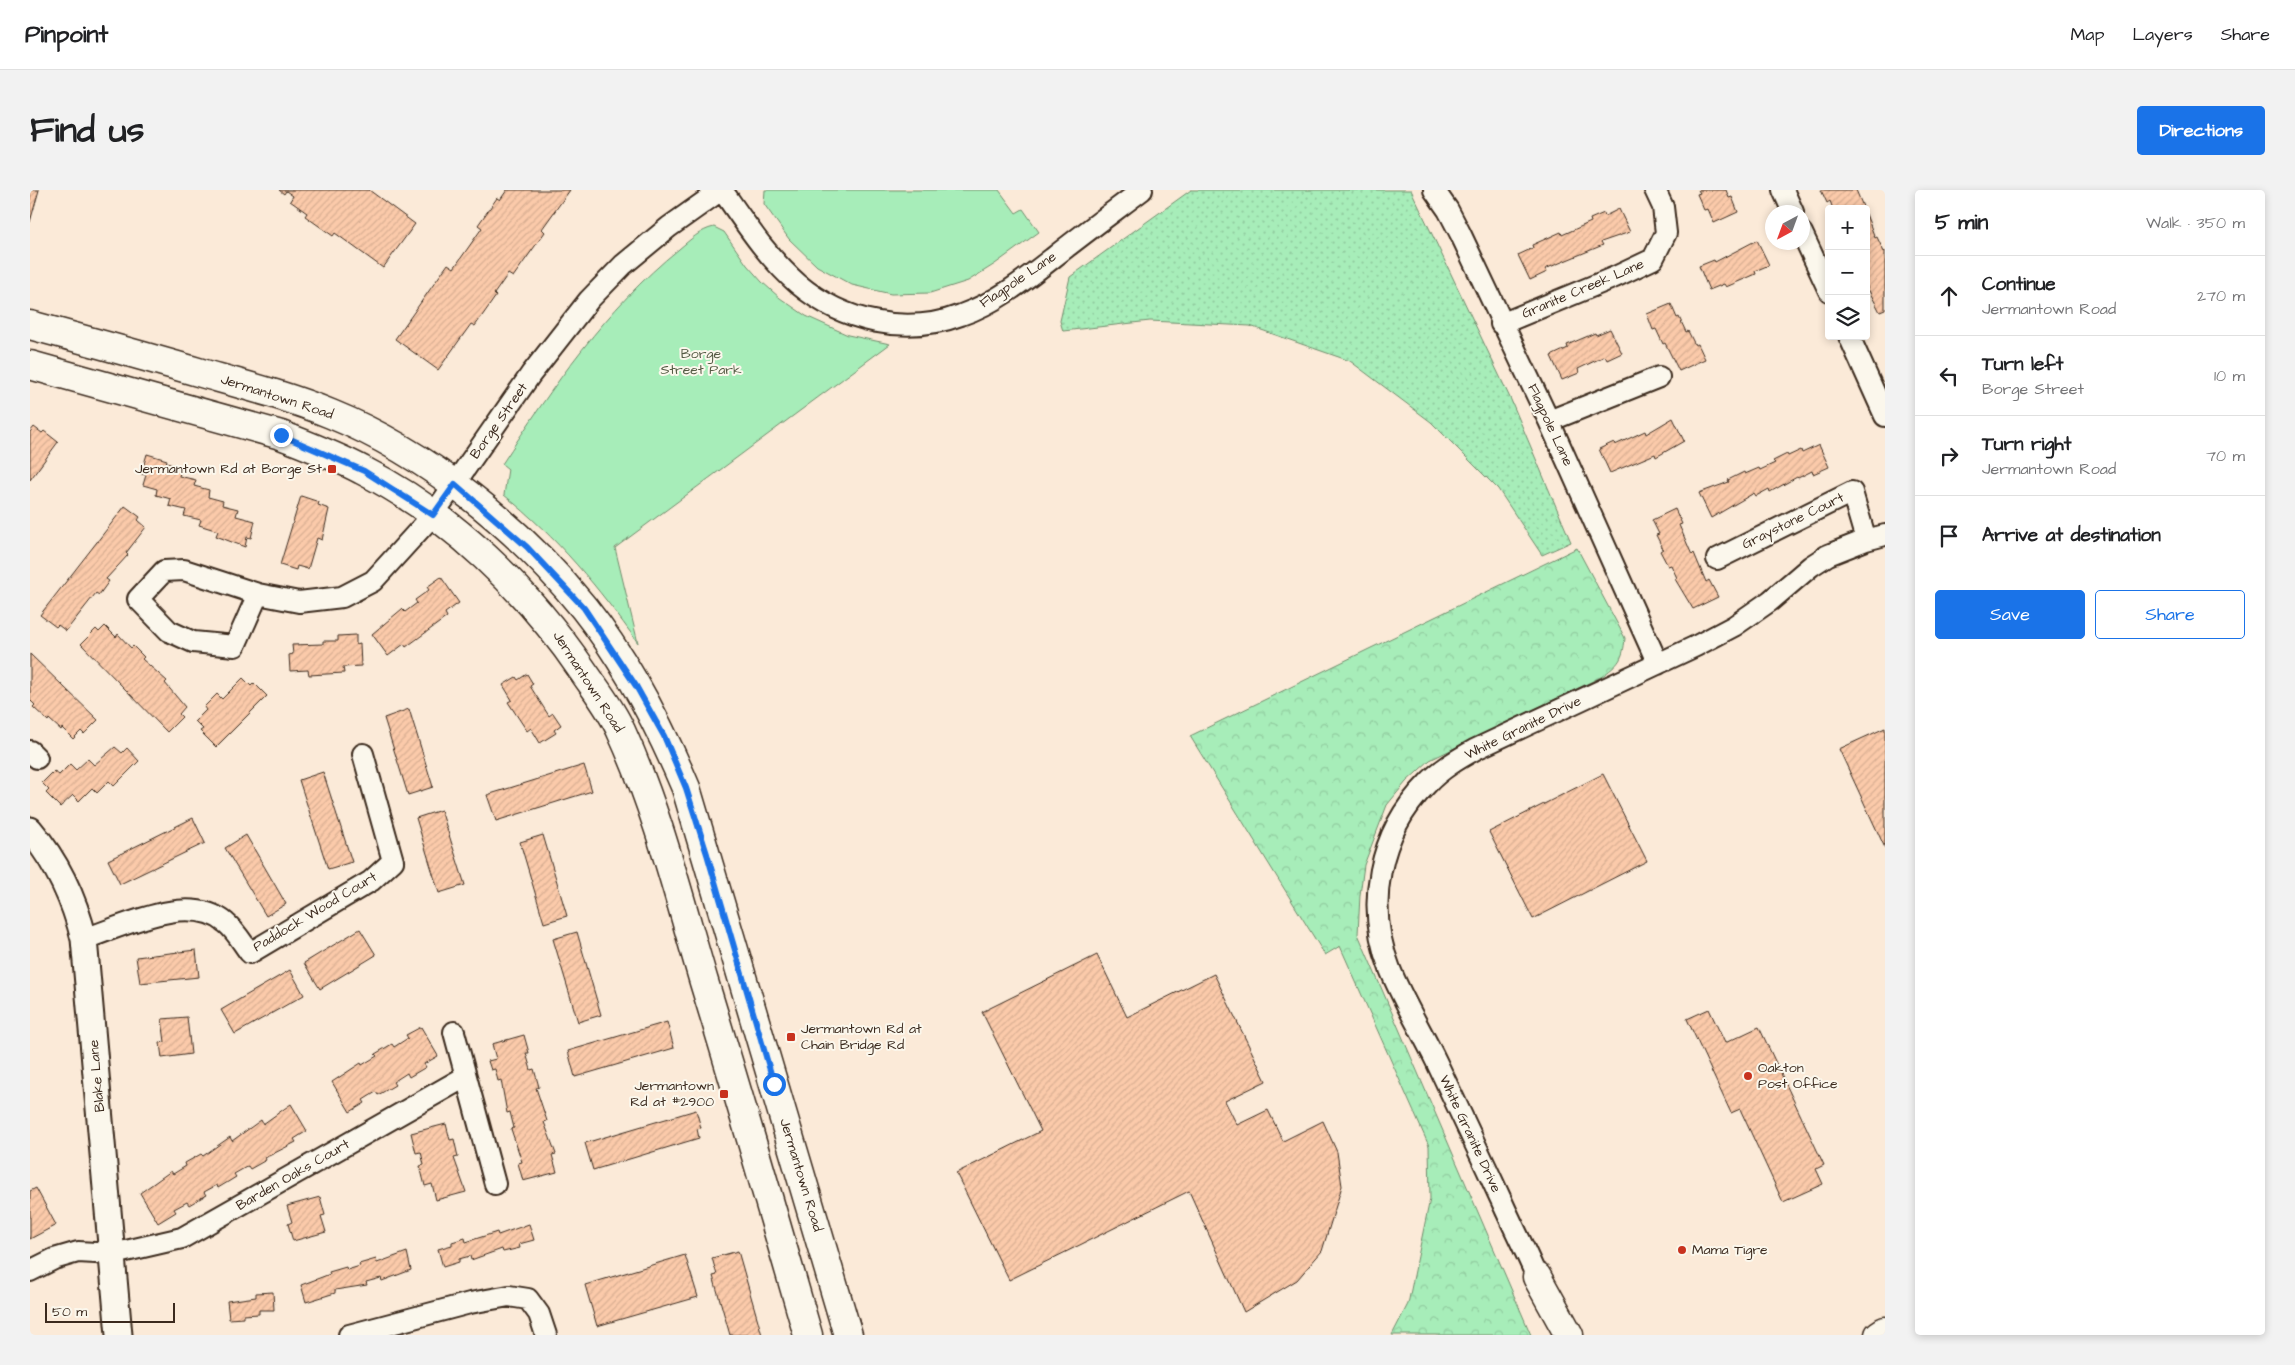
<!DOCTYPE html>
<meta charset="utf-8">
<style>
:root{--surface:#fff;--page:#f2f2f2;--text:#202124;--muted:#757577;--line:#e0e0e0;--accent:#1a73e8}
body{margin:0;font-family:"Architects Daughter",sans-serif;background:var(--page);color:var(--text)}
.controls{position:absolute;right:15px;top:15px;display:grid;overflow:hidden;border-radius:5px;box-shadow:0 2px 8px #0003}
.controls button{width:45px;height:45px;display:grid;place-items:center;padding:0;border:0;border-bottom:1px solid var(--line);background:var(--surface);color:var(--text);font:25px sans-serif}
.compass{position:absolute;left:1735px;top:15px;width:45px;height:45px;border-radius:50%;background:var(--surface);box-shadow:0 2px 8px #0003;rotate:221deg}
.scale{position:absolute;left:15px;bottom:12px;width:130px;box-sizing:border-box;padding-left:5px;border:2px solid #3b2a1e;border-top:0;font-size:14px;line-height:18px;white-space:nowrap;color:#3b2a1e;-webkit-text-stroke:4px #fbf7ec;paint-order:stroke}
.stop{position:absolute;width:15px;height:15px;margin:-11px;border:4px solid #1a73e8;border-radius:50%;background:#fff}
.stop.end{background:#1a73e8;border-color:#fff;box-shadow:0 1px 5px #0008}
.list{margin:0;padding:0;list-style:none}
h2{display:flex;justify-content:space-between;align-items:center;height:65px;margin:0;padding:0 20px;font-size:21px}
h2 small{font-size:16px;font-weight:400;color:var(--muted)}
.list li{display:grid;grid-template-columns:32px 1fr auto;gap:15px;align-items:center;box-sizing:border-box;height:80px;padding:0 20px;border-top:1px solid var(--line)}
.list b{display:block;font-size:19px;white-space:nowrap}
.list p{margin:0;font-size:16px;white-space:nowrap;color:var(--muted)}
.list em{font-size:16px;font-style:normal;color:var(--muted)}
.actions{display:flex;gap:10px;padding:15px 20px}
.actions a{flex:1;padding:11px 0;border:1px solid var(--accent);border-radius:5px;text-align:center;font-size:18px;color:var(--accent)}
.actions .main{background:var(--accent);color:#fff}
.icon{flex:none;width:28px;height:28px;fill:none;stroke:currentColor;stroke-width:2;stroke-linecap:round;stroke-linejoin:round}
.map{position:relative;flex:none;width:1855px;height:1145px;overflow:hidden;border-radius:5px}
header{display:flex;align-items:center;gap:30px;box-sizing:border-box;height:70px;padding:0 25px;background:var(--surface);border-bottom:1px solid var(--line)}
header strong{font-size:24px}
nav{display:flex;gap:28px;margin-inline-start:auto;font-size:18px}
.intro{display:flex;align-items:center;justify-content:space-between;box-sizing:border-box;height:120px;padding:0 30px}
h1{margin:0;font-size:35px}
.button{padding:12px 22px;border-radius:5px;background:var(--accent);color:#fff;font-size:18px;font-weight:700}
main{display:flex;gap:30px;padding:0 30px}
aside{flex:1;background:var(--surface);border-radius:5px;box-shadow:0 2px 8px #0003}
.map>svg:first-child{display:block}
.grass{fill:url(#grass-dots);stroke:#718c6c}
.forest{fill:url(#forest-crowns);stroke:#718c6c}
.green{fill:#a7edb9;stroke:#718c6c}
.building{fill:url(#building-hatch);stroke:#3b2a1e}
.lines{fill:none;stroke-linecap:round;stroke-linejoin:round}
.minor-casing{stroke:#3b2a1e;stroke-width:24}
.tertiary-casing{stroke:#3b2a1e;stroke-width:29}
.secondary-casing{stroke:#3b2a1e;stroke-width:31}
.primary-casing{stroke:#3b2a1e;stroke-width:31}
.minor{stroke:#fbf7ec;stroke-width:20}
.tertiary{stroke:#fbf7ec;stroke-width:25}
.secondary{stroke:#fbf7ec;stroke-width:28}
.primary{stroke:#fbf7ec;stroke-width:28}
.route{stroke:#1a73e8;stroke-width:6}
.poi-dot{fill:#c8321e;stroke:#fbf7ec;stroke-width:2}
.labels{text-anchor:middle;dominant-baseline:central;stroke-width:4;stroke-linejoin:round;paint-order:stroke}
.street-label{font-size:14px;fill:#3b2a1e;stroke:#fbf7ec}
.park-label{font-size:14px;fill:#565b45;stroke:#fbf7ec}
.poi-label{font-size:14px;fill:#3b2a1e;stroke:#fbf7ec;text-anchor:start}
</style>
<header>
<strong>Pinpoint</strong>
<nav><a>Map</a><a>Layers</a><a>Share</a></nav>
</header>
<div class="intro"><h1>Find us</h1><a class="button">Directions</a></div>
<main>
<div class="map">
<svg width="1855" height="1145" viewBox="0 0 1855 1145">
<defs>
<pattern id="grass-dots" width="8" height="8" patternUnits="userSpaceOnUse" patternTransform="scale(1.25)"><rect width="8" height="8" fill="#a7edb9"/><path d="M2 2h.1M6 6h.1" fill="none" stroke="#91cb9f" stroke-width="1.8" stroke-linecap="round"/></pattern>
<pattern id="forest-crowns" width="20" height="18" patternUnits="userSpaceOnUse" patternTransform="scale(1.25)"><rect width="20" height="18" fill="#a7edb9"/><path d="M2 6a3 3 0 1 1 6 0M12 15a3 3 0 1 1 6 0" fill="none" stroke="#91cb9f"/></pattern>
<pattern id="building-hatch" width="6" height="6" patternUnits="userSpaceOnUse" patternTransform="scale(1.25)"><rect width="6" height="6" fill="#fbcaaa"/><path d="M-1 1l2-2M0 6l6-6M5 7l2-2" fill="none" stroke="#d8ae92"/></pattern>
</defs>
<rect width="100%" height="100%" fill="#fbead8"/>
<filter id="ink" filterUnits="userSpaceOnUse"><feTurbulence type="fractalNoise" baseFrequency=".02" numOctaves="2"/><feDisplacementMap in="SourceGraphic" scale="10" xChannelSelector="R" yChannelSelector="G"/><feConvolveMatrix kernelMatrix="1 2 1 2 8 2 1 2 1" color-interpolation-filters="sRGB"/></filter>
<g filter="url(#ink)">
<path class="grass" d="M 1161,0 L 1381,0 L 1481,210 L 1541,352 L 1512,365 L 1468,299 L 1401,232 L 1320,171 L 1220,136 L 1120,131 L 1033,141 L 1030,131 L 1040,87 Z"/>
<path class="forest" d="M 1547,358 L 1595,448 C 1593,470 1589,474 1571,487 L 1400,570 L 1376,592 L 1357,615 L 1334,675 L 1330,705 L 1328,744 L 1501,1145 L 1362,1145 L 1378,1114 L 1400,1009 L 1399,956 L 1310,756 L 1295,765 L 1160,546 Z"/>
<path class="green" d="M 735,0 L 969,0 L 986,23 L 993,19 L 1009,42 L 965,74 L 938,91 L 900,103 L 861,104 L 822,95 L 787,76 L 759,49 L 734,14 Z
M 684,37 L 694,42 L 717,75 L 732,92 L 750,108 L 776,126 L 818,145 L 860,154 L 585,358 L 608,453 C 569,398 527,347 474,305 L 478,279 L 472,274 C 523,196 576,118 649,59 C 660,50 670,40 684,37 Z"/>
<path class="building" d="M 0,0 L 9,0 L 0,32 Z
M 249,0 L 339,0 L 385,34 L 353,78 L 305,43 L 303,46 L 275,26 L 277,23 L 260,11 L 263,6 L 256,1 L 254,4 Z
M 477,0 L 540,0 L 512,39 L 515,42 L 483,87 L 478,84 L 464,104 L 466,106 L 445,136 L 441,134 L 408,180 L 365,149 L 418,74 L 424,78 L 452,38 L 448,35 L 467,8 L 470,10 Z
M 1668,0 L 1696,0 L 1699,8 L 1702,7 L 1708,22 L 1684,33 L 1678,19 L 1674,20 L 1667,4 L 1670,3 Z
M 1791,0 L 1826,0 L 1834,19 L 1803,19 L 1800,11 L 1797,13 Z
M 1589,19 L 1600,42 L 1571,52 L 1573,55 L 1515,79 L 1517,82 L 1500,90 L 1488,65 L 1503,58 L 1502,55 L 1531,42 L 1532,45 L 1561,32 L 1560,29 L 1574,23 L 1575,26 Z
M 1836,24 L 1845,48 L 1847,47 L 1854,62 L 1855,61 L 1855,120 L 1850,122 L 1836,95 Z
M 1727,50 L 1739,75 L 1725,81 L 1726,84 L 1696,97 L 1694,94 L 1679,100 L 1669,76 L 1684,70 L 1685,72 Z
M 1641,114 L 1647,128 L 1649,127 L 1656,142 L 1658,141 L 1665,155 L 1668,154 L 1675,169 L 1649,181 L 1635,153 L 1633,154 L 1626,139 L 1623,140 L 1617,124 Z
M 1580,139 L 1592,163 L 1577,170 L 1575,166 L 1548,179 L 1549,183 L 1532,190 L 1521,166 L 1538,158 L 1537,155 L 1565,143 L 1566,145 Z
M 1643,228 L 1654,251 L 1626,267 L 1625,264 L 1580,283 L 1569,259 L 1584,252 L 1585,255 L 1615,241 L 1616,244 Z
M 4,237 L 12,243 L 14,241 L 28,252 L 0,290 L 0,242 Z
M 1789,255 L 1799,277 L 1783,284 L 1782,281 L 1768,288 L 1767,287 L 1740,302 L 1739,299 L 1726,306 L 1724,303 L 1681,328 L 1669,303 L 1699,292 L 1698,290 L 1714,282 L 1715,284 L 1729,278 L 1730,280 L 1745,273 L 1743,271 L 1757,264 L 1758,266 L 1771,260 L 1772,263 Z
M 117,264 L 137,270 L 136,273 L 152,277 L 149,286 L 166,290 L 164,296 L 179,300 L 178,307 L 193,311 L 192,315 L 208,319 L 206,326 L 225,331 L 221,348 L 217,347 L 215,357 L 186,346 L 188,341 L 169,335 L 171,330 L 154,326 L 156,320 L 139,316 L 141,309 L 126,305 L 127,299 L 113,295 L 116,285 L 111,284 Z
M 271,306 L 289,312 L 288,315 L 299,319 L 292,350 L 287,348 L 278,379 L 267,376 L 266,380 L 250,375 Z
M 95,316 L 110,327 L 108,330 L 116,337 L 96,363 L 98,365 L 76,389 L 79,391 L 69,405 L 66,403 L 36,441 L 28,435 L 26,437 L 10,425 Z
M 1645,319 L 1652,334 L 1649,335 L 1662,365 L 1664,363 L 1676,392 L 1679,390 L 1688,407 L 1663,419 L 1645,389 L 1647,388 L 1641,375 L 1638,376 L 1630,361 L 1633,359 L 1626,345 L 1629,344 L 1622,330 Z
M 411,387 L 429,413 L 415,423 L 417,427 L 376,457 L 374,454 L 358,466 L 342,444 L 372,419 L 375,422 L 387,413 L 385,410 L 399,400 L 397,397 Z
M 75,436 L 86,447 L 88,444 L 101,458 L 103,456 L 114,467 L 112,469 L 137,491 L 135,493 L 155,517 L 149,524 L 152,527 L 137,542 L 51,454 L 66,439 L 69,442 Z
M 326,445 L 326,455 L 330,454 L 331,476 L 313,477 L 314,483 L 279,485 L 278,480 L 260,481 L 259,465 L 263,464 L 262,455 L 293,454 L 293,451 L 308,451 L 308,446 Z
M 0,464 L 68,530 L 54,544 L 51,541 L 43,549 L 32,538 L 31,540 L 19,529 L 18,531 L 3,517 L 5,515 L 0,510 Z
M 497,484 L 503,494 L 500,496 L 519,526 L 523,523 L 531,535 L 524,540 L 526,543 L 510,553 L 501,538 L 497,541 L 478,512 L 482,510 L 473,495 L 486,487 L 488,490 Z
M 213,488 L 221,496 L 224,493 L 237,506 L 186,557 L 170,541 L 173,539 L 165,531 L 176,520 L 174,517 L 187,504 L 192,509 Z
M 379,519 L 403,597 L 378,605 L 354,528 Z
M 1855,538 L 1855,658 L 1809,559 Z
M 85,557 L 92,563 L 97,558 L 109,571 L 84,596 L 79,591 L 67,603 L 62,598 L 49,611 L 43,605 L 30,617 L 16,603 L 19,600 L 12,593 L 24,581 L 29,585 L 40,574 L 46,580 L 58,569 L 64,575 Z
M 554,575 L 562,601 L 466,631 L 457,605 Z
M 293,582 L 322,672 L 298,679 L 269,590 Z
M 1573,584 L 1617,671 L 1503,729 L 1459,642 Z
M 411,620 L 435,695 L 409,703 L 386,628 Z
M 163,628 L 175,653 L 90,694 L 78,670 Z
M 216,645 L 256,714 L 236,726 L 195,658 Z
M 513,645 L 537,726 L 514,733 L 490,652 Z
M 330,739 L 346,765 L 290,799 L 274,773 Z
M 547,742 L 571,825 L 548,832 L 523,749 Z
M 166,760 L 169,787 L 110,793 L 106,767 Z
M 1067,765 L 1097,827 L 1184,784 L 1236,891 L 1195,911 L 1207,935 L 1238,920 L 1253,951 L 1293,931 L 1307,962 L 1312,996 L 1292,1061 L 1267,1090 L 1214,1122 L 1159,1001 L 979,1090 L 926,983 L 1011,941 L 952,822 Z
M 260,780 L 274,805 L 205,844 L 191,820 Z
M 1679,819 L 1695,853 L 1729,837 L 1794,975 L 1786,979 L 1793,994 L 1753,1012 L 1710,919 L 1701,923 L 1657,829 Z
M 157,827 L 161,864 L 132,868 L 130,853 L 135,852 L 132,829 Z
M 637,832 L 644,858 L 545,887 L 538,861 Z
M 391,837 L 408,866 L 394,874 L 396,877 L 379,887 L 377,883 L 363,892 L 365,895 L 348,905 L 346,902 L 333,910 L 335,913 L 320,922 L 302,892 L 331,873 L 332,875 L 347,866 L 345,864 L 362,854 L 364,857 L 378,848 L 376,845 Z
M 494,845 L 499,863 L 496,863 L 501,880 L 504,879 L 509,897 L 506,898 L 517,931 L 514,932 L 526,964 L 522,965 L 527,982 L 493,991 L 488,973 L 492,972 L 481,939 L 484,938 L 480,922 L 477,923 L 471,890 L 468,891 L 465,879 L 461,880 L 458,871 L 466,869 L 462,854 Z
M 261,914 L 277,941 L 264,949 L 266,952 L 235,968 L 236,970 L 220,979 L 218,976 L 204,984 L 206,987 L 188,998 L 187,995 L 174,1002 L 176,1005 L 159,1015 L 157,1012 L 144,1019 L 146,1022 L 128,1033 L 110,1003 L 141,981 L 143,984 L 156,976 L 155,973 L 171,964 L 173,966 L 200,947 L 202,951 L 231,930 L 233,934 Z
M 666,920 L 671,938 L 667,939 L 669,948 L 563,980 L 555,953 Z
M 416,934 L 420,950 L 424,949 L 428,967 L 424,968 L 436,1002 L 406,1010 L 402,994 L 395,996 L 390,976 L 394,975 L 391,962 L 386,963 L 381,943 Z
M 6,998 L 26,1035 L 0,1049 L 0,1001 Z
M 290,1007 L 295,1025 L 291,1026 L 296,1042 L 263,1051 L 258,1034 L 262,1032 L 257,1016 Z
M 499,1034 L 504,1050 L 489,1054 L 490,1058 L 473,1062 L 472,1059 L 441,1070 L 440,1066 L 429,1069 L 429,1072 L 413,1077 L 408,1059 L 422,1055 L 422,1052 L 435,1048 L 436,1052 L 467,1042 L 468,1045 Z
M 708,1061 L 732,1145 L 700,1145 L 683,1086 L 687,1085 L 682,1068 Z
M 377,1062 L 381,1080 L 352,1091 L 351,1088 L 336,1092 L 337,1095 L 305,1100 L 305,1103 L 276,1112 L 271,1095 L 300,1084 L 299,1082 L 316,1077 L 317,1080 L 330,1076 L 329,1074 L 346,1069 L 347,1073 Z
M 655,1065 L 668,1107 L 567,1136 L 555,1095 Z
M 243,1102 L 244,1120 L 229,1120 L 229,1124 L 213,1125 L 213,1128 L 199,1129 L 197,1111 L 226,1107 L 226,1103 Z"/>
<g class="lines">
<g class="minor-casing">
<path id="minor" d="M 692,0 C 715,33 737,67 768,94 C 813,132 876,146 931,125 C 966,113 996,89 1024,67 C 1053,44 1083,22 1112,0
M 1404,0 L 1418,20 L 1430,43 L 1519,231 L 1628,474
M 1753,0 L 1763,22
M 1772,43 L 1799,101
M 1471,134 L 1585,87 L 1623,69 L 1636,43 L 1633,17 L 1625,0
M 1819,146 L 1855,226
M 1519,231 L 1629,187
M 1687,369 L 1822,302 L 1836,350
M 228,404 L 205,456 L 163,452 L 139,441 L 108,409 L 134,381 L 154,380 L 228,404 L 269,412 L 312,407 L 343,391 L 403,325 L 501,184 L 559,110 L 593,75 L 639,37 L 691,0
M 0,561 L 7,568
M 54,749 C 94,736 159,702 196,733 C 206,741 213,754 220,763 L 341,691 L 363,671 L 333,564
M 424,842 L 465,994
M 0,1081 L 24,1069 L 48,1062 L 83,1064 L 152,1048 L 435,887
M 1512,1100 C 1501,1071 1486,1043 1473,1014 C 1451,966 1428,918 1406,871 C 1391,840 1373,811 1360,779 C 1335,716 1348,643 1397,594 C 1411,579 1428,569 1446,559 L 1666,456 L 1704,436 L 1740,411 L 1781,376 L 1798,365 L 1836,350 L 1855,345
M 319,1145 L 440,1113 L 479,1106 L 498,1109 L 509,1124 L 516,1145"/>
</g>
<g class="tertiary-casing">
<path id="tertiary" d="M 0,640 C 27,672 44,708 54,749 L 89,1145"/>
</g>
<g class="secondary-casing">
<path id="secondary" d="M 0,135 C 59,151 117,167 175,184 C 218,196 260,207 301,224 C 397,263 489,337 554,418 C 597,472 629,534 656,598 L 818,1145
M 0,175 L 251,245 C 279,256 306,266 332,280 C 421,325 497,399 553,481 C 566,500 582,520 591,541 C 628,621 649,708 674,792 C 710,909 744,1027 778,1145"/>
</g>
<g class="primary-casing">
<path id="primary" d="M 1507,1087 L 1539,1145
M 1849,1145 L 1855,1141"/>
</g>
<use href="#minor" class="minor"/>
<use href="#tertiary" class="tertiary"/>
<use href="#secondary" class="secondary"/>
<use href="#primary" class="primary"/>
</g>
</g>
<g class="lines" filter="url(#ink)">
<path class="route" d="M 251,245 L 334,281 L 403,325 L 425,294 L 497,357 L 554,418 L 606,496 L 634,546 L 656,598 L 677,664 L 744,894"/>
</g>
<g class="poi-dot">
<rect x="297" y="274" width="10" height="10" rx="2.5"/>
<rect x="756" y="842" width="10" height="10" rx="2.5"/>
<circle cx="1718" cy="886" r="5"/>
<rect x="689" y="899" width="10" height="10" rx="2.5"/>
<circle cx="1652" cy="1060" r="5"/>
</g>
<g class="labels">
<g class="street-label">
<text transform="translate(988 90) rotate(-34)">Flagpole Lane</text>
<text transform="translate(1553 99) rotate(-23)">Granite Creek Lane</text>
<text transform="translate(247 207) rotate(18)">Jermantown Road</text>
<text transform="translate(469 231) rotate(-55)">Borge Street</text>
<text transform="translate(1520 235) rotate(65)">Flagpole Lane</text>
<text transform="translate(1763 331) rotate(-26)">Graystone Court</text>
<text transform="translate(558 492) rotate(57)">Jermantown Road</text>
<text transform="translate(1493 538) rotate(-26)">White Granite Drive</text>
<text transform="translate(285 722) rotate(-31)">Paddock Wood Court</text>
<text transform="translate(67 886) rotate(-95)">Blake Lane</text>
<text transform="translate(1440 944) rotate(65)">White Granite Drive</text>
<text transform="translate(263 985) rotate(-30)">Barden Oaks Court</text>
<text transform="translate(771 985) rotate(73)">Jermantown Road</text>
</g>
<g class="park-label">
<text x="671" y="164">Borge<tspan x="671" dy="16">Street Park</tspan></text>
</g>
<g class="poi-label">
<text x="292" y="279" text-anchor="end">Jermantown Rd at Borge St</text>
<text x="771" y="839">Jermantown Rd at<tspan x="771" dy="16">Chain Bridge Rd</tspan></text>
<text x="1728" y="878">Oakton<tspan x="1728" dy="16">Post Office</tspan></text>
<text x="684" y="896" text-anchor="end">Jermantown<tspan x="684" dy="16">Rd at #2900</tspan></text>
<text x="1662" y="1060">Mama Tigre</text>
</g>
</g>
</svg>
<div class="controls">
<button>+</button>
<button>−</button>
<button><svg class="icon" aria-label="layers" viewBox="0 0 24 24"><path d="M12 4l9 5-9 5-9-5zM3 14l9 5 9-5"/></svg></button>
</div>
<svg class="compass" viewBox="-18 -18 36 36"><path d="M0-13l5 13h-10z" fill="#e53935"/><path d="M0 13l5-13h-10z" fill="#757577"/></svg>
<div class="scale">50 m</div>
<div class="stop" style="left:744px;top:894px"></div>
<div class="stop end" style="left:251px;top:245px"></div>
</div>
<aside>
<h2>5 min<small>Walk · 350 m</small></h2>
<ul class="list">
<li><svg class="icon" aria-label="ahead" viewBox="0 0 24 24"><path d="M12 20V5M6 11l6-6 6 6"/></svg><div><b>Continue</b><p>Jermantown Road</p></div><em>270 m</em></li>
<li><svg class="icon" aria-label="left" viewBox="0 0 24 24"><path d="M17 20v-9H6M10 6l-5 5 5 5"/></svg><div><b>Turn left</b><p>Borge Street</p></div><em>10 m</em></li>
<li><svg class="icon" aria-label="right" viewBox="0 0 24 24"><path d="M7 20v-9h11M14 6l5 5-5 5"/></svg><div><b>Turn right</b><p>Jermantown Road</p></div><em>70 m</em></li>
<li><svg class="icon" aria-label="arrive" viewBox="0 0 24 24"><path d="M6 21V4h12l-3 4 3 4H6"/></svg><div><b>Arrive at destination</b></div></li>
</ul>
<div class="actions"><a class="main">Save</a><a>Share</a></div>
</aside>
</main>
